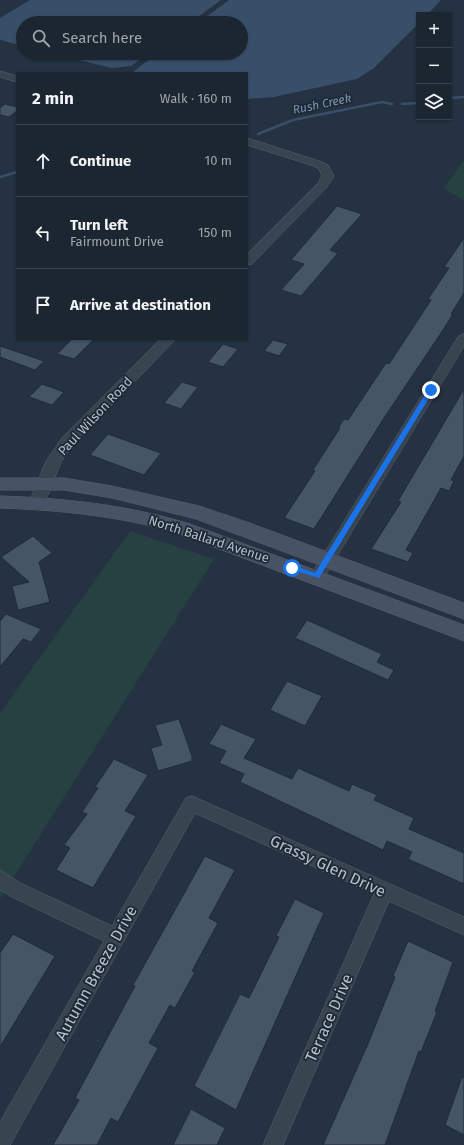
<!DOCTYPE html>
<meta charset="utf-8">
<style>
:root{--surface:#1b2631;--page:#28323d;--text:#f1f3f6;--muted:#a0a5ab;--line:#39434d}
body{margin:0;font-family:"Fira Sans",sans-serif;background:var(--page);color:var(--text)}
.controls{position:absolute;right:12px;top:12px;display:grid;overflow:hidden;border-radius:0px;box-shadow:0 1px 3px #0004}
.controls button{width:36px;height:36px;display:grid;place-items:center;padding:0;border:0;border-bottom:1px solid var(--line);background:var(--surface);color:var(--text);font:20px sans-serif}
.stop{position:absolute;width:12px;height:12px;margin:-9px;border:3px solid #1a73e8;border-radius:50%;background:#fff}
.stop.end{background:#1a73e8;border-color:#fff;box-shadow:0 1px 4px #0008}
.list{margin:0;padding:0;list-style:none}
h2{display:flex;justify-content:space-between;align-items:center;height:52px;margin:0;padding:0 16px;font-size:17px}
h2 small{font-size:13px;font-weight:400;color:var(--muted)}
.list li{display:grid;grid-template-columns:26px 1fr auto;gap:12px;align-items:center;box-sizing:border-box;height:72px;padding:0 16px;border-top:1px solid var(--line)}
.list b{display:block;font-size:15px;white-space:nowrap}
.list p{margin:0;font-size:13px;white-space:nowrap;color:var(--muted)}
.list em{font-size:13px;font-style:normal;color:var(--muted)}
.icon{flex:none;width:22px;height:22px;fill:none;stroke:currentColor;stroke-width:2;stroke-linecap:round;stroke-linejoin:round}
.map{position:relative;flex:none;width:464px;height:1145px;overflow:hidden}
.search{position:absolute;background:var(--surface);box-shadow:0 1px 3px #0004;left:16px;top:16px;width:232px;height:44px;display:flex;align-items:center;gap:10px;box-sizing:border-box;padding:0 14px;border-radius:22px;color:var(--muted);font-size:15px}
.panel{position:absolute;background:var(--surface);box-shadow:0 1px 3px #0004;left:16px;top:72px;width:232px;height:268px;border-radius:0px}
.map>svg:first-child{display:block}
.green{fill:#274042}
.water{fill:#384e69}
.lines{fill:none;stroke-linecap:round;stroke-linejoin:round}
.stream{stroke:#384e69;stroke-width:2.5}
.building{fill:#455566;stroke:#202b38}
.minor-casing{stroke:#57626e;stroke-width:1}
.tertiary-casing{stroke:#57626e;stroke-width:1}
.secondary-casing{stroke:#57626e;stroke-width:1}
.minor{fill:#394451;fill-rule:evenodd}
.tertiary{fill:#394451;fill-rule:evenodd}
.secondary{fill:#475364;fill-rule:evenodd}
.route{fill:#1a73e8}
.labels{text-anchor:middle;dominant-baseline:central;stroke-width:3.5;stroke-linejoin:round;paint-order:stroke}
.far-water-label{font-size:12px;font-style:italic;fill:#7c96b3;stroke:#1e2936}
.street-label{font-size:13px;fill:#b6bfcb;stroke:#1e2936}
.near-street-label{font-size:16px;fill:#b6bfcb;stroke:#1e2936}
</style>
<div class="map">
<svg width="464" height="1145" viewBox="0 0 464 1145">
<rect width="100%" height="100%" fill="#243241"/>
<path class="green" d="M 464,160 L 464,201 L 444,188 Z
M 130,531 L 214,559 L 0,899 L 0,713 Z"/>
<path class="water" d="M 30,0 L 221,0 L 190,23 L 23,23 L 23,46 L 0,40 L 0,18 Z
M 229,0 L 441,0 L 427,15 L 419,15 L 419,23 L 374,68 L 357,79 L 274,97 L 247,99 L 247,73 L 134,73 L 134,71 L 158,53 L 241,53 L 241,23 L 198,23 Z
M 50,53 L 149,53 L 131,66 L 112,68 Z"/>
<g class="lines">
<path class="stream" d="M 449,98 L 464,97
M 402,104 L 419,103
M 258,134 L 293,120 L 382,102 L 392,104
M 0,177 L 17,172"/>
</g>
<path class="building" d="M 5,104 L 17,107 L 17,111 L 9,117 L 0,115 L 0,108 Z
M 337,206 L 362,214 L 330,250 L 338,253 L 301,296 L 281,290 L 304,264 L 291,260 Z
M 464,238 L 464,293 L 451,314 L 453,314 L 443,330 L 384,418 L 314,529 L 284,518 L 315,471 L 313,470 L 340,428 L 338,428 L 344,419 L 348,420 L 386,363 L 389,364 L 431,300 L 428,299 L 449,268 L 444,267 Z
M 72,339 L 94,339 L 74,359 L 57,354 Z
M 273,340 L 288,344 L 279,356 L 264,351 Z
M 223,344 L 238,349 L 223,367 L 208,362 Z
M 0,346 L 44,361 L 35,370 L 0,357 Z
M 182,382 L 198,387 L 181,409 L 164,403 Z
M 42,384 L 64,392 L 52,405 L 29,397 Z
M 464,389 L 464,456 L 451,480 L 454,481 L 449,491 L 441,488 L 406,550 L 413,553 L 408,562 L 371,549 L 401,502 L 398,501 Z
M 108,434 L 161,453 L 144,475 L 90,455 Z
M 33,536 L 52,553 L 39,562 L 50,602 L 18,610 L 12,586 L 29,582 L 1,557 Z
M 6,614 L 41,629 L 31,642 L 23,639 L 0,667 L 0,621 Z
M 307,620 L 382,654 L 377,662 L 394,670 L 388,680 L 295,638 Z
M 287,681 L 322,696 L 305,726 L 270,710 Z
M 179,719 L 192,756 L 192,761 L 158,771 L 151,748 L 162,745 L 155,725 Z
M 221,724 L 256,739 L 244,758 L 292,779 L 298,768 L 349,791 L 352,784 L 377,795 L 374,800 L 414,818 L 409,829 L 464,853 L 464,884 L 408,859 L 412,852 L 387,841 L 383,850 L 240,782 L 244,774 L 219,763 L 226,751 L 209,744 Z
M 114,759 L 148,775 L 125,811 L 136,816 L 93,888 L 56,870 L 70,848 L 64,845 L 87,814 L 82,812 L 98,788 L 95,787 Z
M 205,856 L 235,870 L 209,918 L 218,923 L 192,971 L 195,972 L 175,1008 L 170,1005 L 149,1043 L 158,1048 L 118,1122 L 111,1118 L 97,1145 L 53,1145 L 79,1100 L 75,1098 L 135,986 L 133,985 Z
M 295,899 L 324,913 L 236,1110 L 194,1086 L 240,994 L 249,998 L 279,937 L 276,936 Z
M 13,934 L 55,956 L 0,1047 L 0,953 Z
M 408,941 L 453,962 L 435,1011 L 437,1012 L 421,1052 L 419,1051 L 385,1145 L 323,1145 L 367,1046 L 395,977 L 393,976 Z
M 462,1077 L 464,1077 L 464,1135 L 445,1125 Z
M 191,1109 L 225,1128 L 217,1145 L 173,1145 Z"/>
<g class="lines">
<g class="minor-casing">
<path id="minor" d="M 464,334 L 464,346 L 322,581 L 317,582 L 312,581 L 310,577 L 312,573 L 458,337 Z
M 192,796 L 464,917 L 464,935 L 389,901 L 283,1145 L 263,1145 L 374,894 L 195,813 L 10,1145 L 0,1145 L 0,1122 L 104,941 L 8,895 L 0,889 L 0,870 L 20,883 L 112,926 L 186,798 Z"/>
</g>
<g class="tertiary-casing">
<path id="tertiary" d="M 0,71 L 17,76 L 17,82 L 0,77 Z
M 247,138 L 322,162 L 328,165 L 334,176 L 327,187 L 252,264 L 247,265 L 247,254 L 318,183 L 322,176 L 319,169 L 314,166 L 247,145 Z
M 161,339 L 176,339 L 72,446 L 61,462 L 43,507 L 37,509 L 31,507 L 29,503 L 46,461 L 62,438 Z"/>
</g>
<g class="secondary-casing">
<path id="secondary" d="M 0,478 L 64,478 L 112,486 L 199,506 L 247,522 L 464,603 L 464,619 L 196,519 L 112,498 L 64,490 L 0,490 Z
M 0,496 C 64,498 128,505 190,524 L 464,625 L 464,641 L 177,533 C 120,516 59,510 0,508 Z"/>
</g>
<use href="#minor" class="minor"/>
<use href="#tertiary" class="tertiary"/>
<use href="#secondary" class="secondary"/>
</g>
<path class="route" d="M 429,388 L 434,390 L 319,578 L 290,569 L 289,568 L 292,565 L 315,573 Z"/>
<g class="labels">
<g class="far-water-label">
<text transform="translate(322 104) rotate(-12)">Rush Creek</text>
</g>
<g class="street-label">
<text transform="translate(95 416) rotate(-47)">Paul Wilson Road</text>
<text transform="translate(209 539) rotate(18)">North Ballard Avenue</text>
</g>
<g class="near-street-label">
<text transform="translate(328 866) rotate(25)">Grassy Glen Drive</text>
<text transform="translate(96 973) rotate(-61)">Autumn Breeze Drive</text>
<text transform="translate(329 1018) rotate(-66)">Terrace Drive</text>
</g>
</g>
</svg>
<div class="controls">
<button>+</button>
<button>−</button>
<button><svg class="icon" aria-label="layers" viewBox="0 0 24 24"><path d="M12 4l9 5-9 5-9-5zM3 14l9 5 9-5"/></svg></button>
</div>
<div class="stop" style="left:292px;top:568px"></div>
<div class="stop end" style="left:431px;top:390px"></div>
<div class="search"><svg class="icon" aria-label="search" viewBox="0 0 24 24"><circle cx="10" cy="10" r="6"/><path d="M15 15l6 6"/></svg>Search here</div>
<section class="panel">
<h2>2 min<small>Walk · 160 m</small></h2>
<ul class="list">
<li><svg class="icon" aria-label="ahead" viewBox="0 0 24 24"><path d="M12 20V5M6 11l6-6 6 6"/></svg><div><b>Continue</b></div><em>10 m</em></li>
<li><svg class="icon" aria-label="left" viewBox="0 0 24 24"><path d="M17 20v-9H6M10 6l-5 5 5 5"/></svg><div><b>Turn left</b><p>Fairmount Drive</p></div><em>150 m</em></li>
<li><svg class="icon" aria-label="arrive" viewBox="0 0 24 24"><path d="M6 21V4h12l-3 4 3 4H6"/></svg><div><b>Arrive at destination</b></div></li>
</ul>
</section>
</div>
